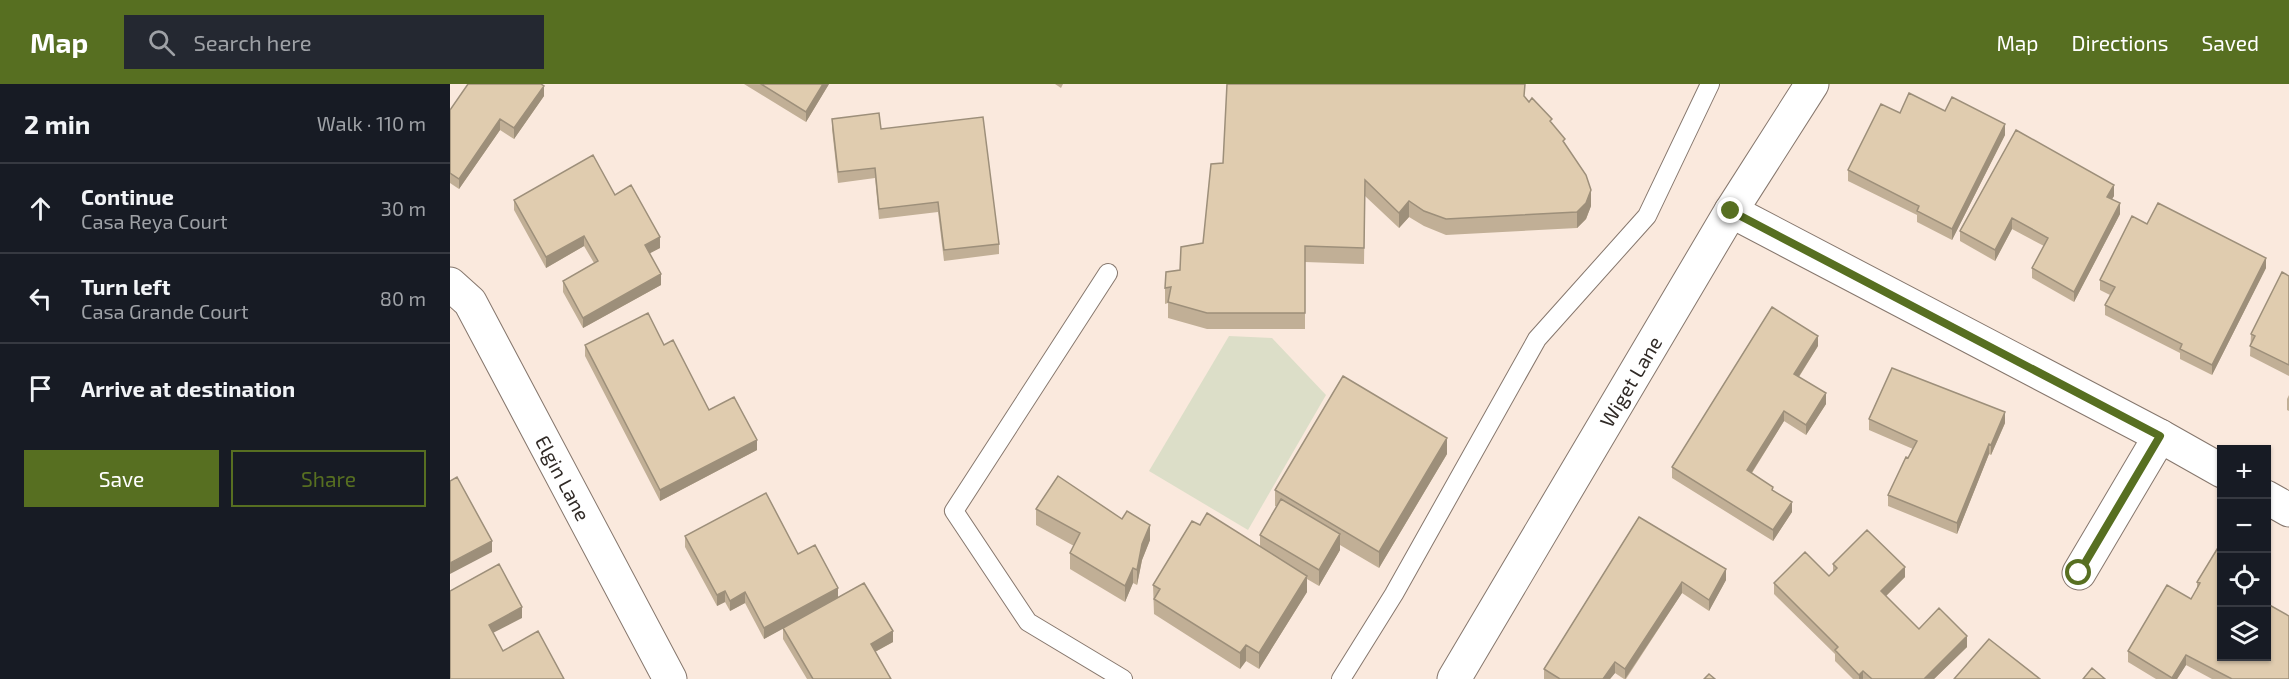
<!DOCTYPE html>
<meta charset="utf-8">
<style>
:root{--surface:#171b24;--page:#242831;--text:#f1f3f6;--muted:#9ea1a6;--line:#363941;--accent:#576f21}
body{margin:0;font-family:"Exo 2",sans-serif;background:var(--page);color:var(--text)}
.controls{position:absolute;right:18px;bottom:18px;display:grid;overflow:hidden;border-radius:0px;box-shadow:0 2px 4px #0004}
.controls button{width:54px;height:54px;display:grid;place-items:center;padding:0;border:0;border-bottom:2px solid var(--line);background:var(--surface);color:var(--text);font:30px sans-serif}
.stop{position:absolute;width:18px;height:18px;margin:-14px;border:4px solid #576f21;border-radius:50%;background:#fff}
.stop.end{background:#576f21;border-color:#fff;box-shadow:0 2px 6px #0008}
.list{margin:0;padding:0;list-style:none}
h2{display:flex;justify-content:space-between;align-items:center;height:78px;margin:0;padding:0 24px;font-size:26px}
h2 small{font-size:20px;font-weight:400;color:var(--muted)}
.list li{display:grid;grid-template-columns:39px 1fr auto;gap:18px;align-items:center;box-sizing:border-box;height:90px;padding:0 24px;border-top:2px solid var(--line)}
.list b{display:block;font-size:22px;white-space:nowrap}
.list p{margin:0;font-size:20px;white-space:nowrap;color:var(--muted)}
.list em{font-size:20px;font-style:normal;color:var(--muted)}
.actions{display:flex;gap:12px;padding:18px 24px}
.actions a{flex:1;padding:14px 0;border:2px solid var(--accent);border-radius:0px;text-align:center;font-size:21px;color:var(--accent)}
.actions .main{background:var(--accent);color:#fff}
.icon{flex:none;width:33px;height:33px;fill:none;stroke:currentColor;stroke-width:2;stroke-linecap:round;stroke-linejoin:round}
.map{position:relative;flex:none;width:1839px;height:595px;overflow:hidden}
header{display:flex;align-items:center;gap:36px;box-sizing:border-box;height:84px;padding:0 30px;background:var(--accent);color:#fff}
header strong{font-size:28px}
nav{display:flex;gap:33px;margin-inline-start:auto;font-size:21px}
.search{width:420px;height:54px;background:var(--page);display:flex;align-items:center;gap:15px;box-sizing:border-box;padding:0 21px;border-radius:0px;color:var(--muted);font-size:22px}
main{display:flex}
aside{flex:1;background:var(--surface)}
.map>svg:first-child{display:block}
.green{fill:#dcdec8}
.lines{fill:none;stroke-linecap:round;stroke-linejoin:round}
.service-casing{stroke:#86776d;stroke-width:20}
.minor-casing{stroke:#86776d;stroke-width:35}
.service{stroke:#fff;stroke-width:18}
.minor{stroke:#fff;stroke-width:33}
.wall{fill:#c1af96}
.shaded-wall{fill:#9d8f7a}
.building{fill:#e0ccaf;stroke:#9d8f7a;stroke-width:1.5}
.route{stroke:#576f21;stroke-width:8}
.labels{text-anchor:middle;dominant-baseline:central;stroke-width:5;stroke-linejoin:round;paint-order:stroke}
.street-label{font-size:20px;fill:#312b27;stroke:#fff}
</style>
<header>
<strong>Map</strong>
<div class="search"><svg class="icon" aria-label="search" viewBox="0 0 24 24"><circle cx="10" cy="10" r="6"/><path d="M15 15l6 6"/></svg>Search here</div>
<nav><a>Map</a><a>Directions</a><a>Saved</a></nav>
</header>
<main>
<aside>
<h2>2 min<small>Walk · 110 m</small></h2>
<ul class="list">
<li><svg class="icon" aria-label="ahead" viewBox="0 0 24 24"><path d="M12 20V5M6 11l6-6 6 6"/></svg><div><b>Continue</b><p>Casa Reya Court</p></div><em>30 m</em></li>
<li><svg class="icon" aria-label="left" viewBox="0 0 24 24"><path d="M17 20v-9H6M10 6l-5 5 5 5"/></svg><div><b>Turn left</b><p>Casa Grande Court</p></div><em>80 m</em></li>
<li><svg class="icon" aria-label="arrive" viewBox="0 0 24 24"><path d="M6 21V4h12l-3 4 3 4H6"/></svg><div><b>Arrive at destination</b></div></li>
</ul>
<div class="actions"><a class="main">Save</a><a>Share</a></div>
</aside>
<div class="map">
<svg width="1839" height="595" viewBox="0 0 1839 595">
<rect width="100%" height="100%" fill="#fae9dd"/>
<path class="green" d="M 779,252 L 822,254 L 876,311 L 798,446 L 699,387 Z"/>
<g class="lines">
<g class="service-casing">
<path id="service" d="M 658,189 L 504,427 L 578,538 L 673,595
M 891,595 L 944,510 L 1087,255 L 1197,132 L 1260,0"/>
</g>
<g class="minor-casing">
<g id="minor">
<path d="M 1281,127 L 1710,352 L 1772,387"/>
<path id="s1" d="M 0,200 L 20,218 L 220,595"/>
<path d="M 1816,413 L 1839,426"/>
<path d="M 1629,489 L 1710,352"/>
<path id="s2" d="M 1004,595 L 1281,127 L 1362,0"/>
</g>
</g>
<use href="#service" class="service"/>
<use href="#minor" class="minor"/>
</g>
<path class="wall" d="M 294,0 L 379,0 L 356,38 Z
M 605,0 L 613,0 L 611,4 Z
M 94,12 L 64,55 L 50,46 L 9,105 L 0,99 L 0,26 Z
M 1075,14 L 1102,39 L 1115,61 L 1141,122 L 1136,135 L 1127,144 L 996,151 L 974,142 L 959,133 L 949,144 L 915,112 L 914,180 L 855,178 L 855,245 L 757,245 L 718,234 L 718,219 L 715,220 L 715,204 L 753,159 Z
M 1495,27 L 1555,51 L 1502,156 L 1467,138 L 1467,131 L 1398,97 L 1398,86 L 1450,29 Z
M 382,35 L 431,45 L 549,160 L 549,170 L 494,177 L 488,128 L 429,135 L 425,94 L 388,99 L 382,45 Z
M 1566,46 L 1664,112 L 1662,115 L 1670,130 L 1624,218 L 1582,194 L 1582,184 L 1594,162 L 1562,145 L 1545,177 L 1510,157 L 1510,147 Z
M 165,111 L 210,164 L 199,169 L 211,201 L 133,244 L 113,208 L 113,197 L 144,179 L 134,162 L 96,184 L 64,126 L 64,116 Z
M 1697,140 L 1816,184 L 1762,291 L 1730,275 L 1730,269 L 1655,231 L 1655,221 L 1660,211 L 1650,206 L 1650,196 Z
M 1839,192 L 1839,292 L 1800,272 L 1801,250 Z
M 135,261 L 214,261 L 259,326 L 307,366 L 210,417 L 135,272 Z
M 1368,262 L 1349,293 L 1376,320 L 1356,351 L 1334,337 L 1302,389 L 1342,428 L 1323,457 L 1222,394 L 1222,383 Z
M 1839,311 L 1839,327 L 1837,326 L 1837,315 Z
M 1419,335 L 1555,339 L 1541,371 L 1539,370 L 1507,450 L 1438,422 L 1438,411 L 1463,365 L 1419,346 Z
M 997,370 L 929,484 L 890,461 L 890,466 L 869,502 L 857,495 L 857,508 L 809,585 L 796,577 L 790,585 L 704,530 L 703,501 L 750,441 L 810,463 L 810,451 L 827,423 L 825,422 L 825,406 Z
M 586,425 L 700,456 L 692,476 L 687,501 L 683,499 L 675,518 L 620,485 L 620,469 L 624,462 L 586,441 Z
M 1189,433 L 1276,496 L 1259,527 L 1232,509 L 1176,595 L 1174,595 L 1165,589 L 1160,595 L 1094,595 L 1094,585 Z
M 235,452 L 348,470 L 388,514 L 443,558 L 425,568 L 441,595 L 357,595 L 333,555 L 333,544 L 314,555 L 295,519 L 280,527 L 275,518 L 267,522 L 235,463 Z
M 1769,462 L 1772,573 L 1839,595 L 1762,595 L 1736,581 L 1727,595 L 1706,595 L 1678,578 L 1678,567 L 1741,515 L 1747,504 L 1747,498 Z
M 1383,480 L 1455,493 L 1436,512 L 1469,545 L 1517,563 L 1484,595 L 1403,595 L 1385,577 L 1385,570 L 1324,510 L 1324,499 L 1379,492 L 1383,489 Z"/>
<path class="shaded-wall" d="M 373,0 L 379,0 L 356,38 L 356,28 Z
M 94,2 L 94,12 L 64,55 L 64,44 Z
M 50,35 L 50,46 L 9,105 L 9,95 Z
M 1555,40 L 1555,51 L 1502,156 L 1502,145 Z
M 1664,101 L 1664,112 L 1657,123 L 1657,113 Z
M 1141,106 L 1141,122 L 1136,135 L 1127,144 L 1127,128 Z
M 959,117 L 959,133 L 949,144 L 949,129 Z
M 1670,119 L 1670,130 L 1624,218 L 1624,208 Z
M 1562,134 L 1562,145 L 1545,177 L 1545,166 Z
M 134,152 L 134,162 L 96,184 L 96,173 Z
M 210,153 L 210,164 L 195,172 L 195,161 Z
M 1816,174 L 1816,184 L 1762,291 L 1762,281 Z
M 211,190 L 211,201 L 133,244 L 133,234 Z
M 1368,252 L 1368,262 L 1344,300 L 1344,290 Z
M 1376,309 L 1376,320 L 1356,351 L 1356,341 Z
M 1334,327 L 1334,337 L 1297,396 L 1297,386 Z
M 1555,328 L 1555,339 L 1541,371 L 1541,361 Z
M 997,354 L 997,370 L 929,484 L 929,468 Z
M 307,356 L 307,366 L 210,417 L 210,406 Z
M 1539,360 L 1539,370 L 1507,450 L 1507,439 Z
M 1342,418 L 1342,428 L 1323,457 L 1323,446 Z
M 700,441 L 700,456 L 692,476 L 687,501 L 687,486 L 692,460 Z
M 890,450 L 890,466 L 869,502 L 869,486 Z
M 42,457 L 42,468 L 0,490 L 0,479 Z
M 1455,483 L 1455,493 L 1431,517 L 1431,507 Z
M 683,484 L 683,499 L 675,518 L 675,502 Z
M 1276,485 L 1276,496 L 1259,527 L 1259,516 Z
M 857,492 L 857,508 L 809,585 L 809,569 Z
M 1232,498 L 1232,509 L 1175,595 L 1175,585 Z
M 388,504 L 388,515 L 314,555 L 314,544 Z
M 275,507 L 275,518 L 267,522 L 267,511 Z
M 295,508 L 295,519 L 280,527 L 280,517 Z
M 72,523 L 72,534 L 39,551 L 39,541 Z
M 443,547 L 443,558 L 421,570 L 421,560 Z
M 1517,552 L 1517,563 L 1484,595 L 1474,595 Z
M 796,561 L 796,577 L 790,585 L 790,569 Z
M 1736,571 L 1736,581 L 1727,595 L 1722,595 Z
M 1165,578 L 1165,589 L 1160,595 L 1153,595 Z
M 1413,587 L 1413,595 L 1409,595 L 1409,591 Z"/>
<path class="building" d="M 18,0 L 91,0 L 94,2 L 64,44 L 50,35 L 9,95 L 0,89 L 0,26 Z
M 311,0 L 373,0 L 356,28 Z
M 777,0 L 1075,0 L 1074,12 L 1079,18 L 1082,14 L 1102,35 L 1100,37 L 1115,55 L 1113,57 L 1136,91 L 1141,106 L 1136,119 L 1127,128 L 996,135 L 974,127 L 959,117 L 949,129 L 915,96 L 914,164 L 855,162 L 855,229 L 757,229 L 718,218 L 721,203 L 715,204 L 716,188 L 730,186 L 731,163 L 753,159 L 761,80 L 773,79 Z
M 1459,9 L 1495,27 L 1502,13 L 1555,40 L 1502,145 L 1467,127 L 1469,122 L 1398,86 L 1431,20 L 1450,29 Z
M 429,29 L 431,45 L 533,33 L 549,160 L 494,166 L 488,118 L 429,125 L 425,84 L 388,88 L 382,35 Z
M 1566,46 L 1664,101 L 1657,113 L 1670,119 L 1624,208 L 1582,184 L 1598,154 L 1562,134 L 1545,166 L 1510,147 Z
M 143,71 L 165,111 L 181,101 L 210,153 L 195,161 L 211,190 L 133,234 L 113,197 L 148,177 L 134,152 L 96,173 L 64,116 Z
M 1708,119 L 1816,174 L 1762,281 L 1730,265 L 1732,260 L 1655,221 L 1665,203 L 1650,196 L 1682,132 L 1697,140 Z
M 1832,188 L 1839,192 L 1839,281 L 1800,262 L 1805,252 L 1801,250 Z
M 1322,223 L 1368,252 L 1344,290 L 1376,309 L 1356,341 L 1334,327 L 1297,386 L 1323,403 L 1322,406 L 1342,418 L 1323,446 L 1222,383 Z
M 198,229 L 214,261 L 223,256 L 259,326 L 284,313 L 307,356 L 210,406 L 135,261 Z
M 1442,284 L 1555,328 L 1541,361 L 1539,360 L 1507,439 L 1438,411 L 1456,373 L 1458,374 L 1467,357 L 1419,335 Z
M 893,292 L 997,354 L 929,468 L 825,406 Z
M 608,392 L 672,435 L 677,427 L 700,441 L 692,460 L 687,486 L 683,484 L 675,502 L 620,469 L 630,449 L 586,425 Z
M 7,393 L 42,457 L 0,479 L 0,397 Z
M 316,409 L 348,470 L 365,461 L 388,504 L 314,544 L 295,508 L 280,517 L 275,507 L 267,511 L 235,452 Z
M 831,415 L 890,450 L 869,486 L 810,451 Z
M 757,429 L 857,492 L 809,569 L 796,561 L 790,569 L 704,515 L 710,505 L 703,501 L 742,437 L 750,441 Z
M 1189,433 L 1276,485 L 1259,516 L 1232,498 L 1175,585 L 1165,578 L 1153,595 L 1110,595 L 1094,585 Z
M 1417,446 L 1455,483 L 1431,507 L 1469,545 L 1489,524 L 1517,552 L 1474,595 L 1422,595 L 1413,587 L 1409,591 L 1385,566 L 1388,563 L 1324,499 L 1355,468 L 1379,492 L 1387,484 L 1383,480 Z
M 1769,462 L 1772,463 L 1772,573 L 1816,573 L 1816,519 L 1839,532 L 1839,595 L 1782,595 L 1736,571 L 1722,594 L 1678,567 L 1717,501 L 1741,515 L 1750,499 L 1747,498 Z
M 49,480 L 72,523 L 39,541 L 53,567 L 88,547 L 114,595 L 0,595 L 0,507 Z
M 414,499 L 443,547 L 421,560 L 441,595 L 363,595 L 333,544 Z
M 1539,555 L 1590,595 L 1504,595 Z
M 1642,584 L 1655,595 L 1633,595 Z
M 1259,590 L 1265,595 L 1254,595 Z"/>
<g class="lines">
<path class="route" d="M 1281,127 L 1710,352 L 1629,489"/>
</g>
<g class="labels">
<g class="street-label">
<text stroke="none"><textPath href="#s2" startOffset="346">Wiget Lane</textPath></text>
<text stroke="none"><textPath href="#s1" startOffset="226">Elgin Lane</textPath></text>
</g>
</g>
</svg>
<div class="controls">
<button>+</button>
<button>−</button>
<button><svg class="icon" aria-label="locate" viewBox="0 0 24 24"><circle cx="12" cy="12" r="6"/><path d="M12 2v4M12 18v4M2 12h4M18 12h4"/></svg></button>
<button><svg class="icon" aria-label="layers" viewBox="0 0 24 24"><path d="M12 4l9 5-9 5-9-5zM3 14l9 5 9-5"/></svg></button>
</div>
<div class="stop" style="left:1629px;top:489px"></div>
<div class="stop end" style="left:1281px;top:127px"></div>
</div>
</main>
